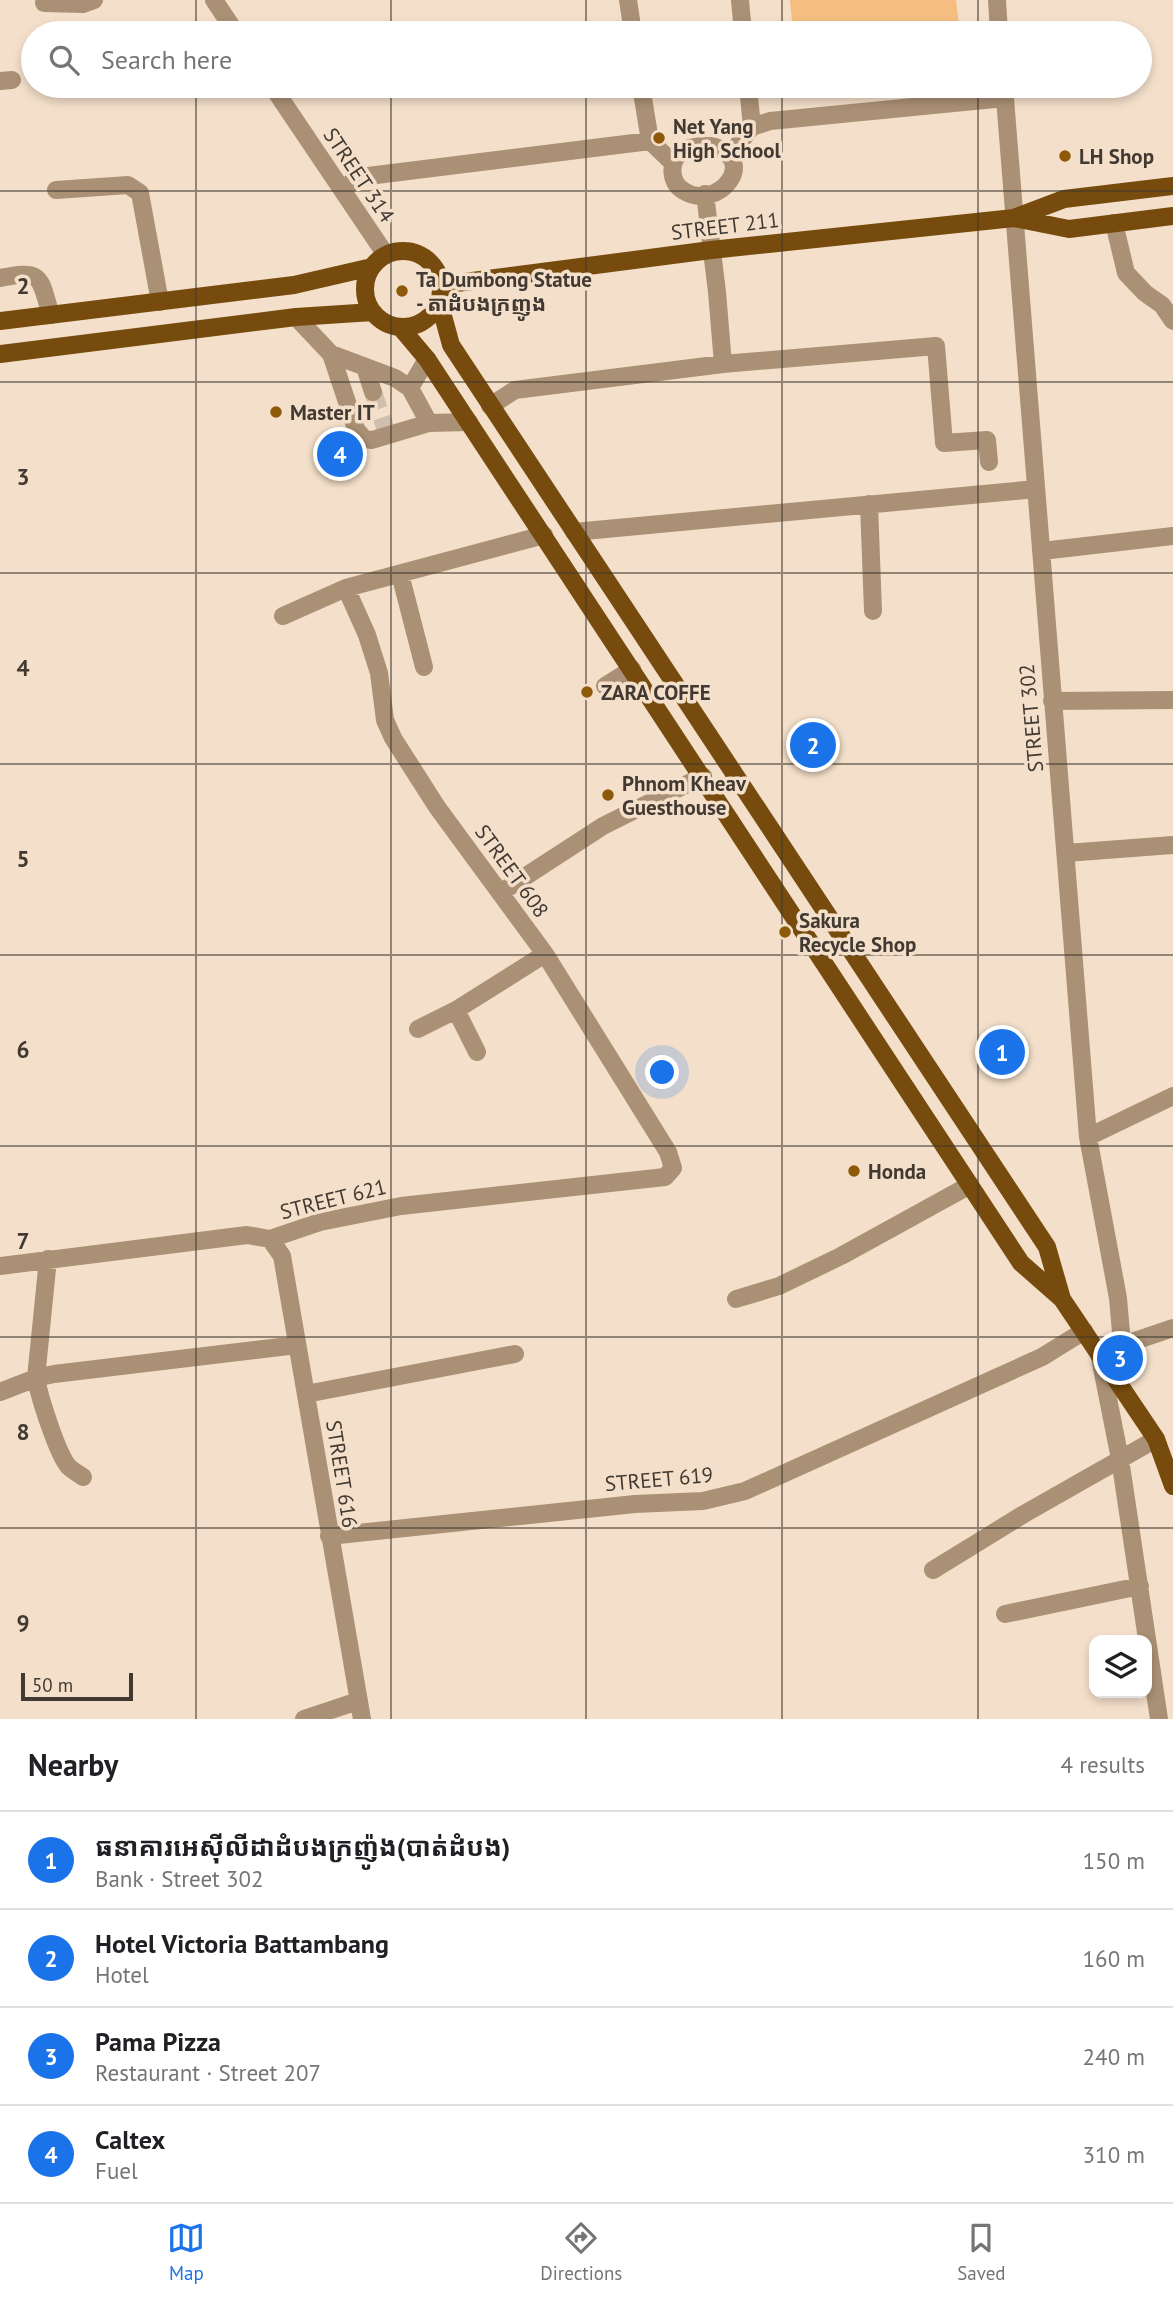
<!DOCTYPE html>
<meta charset="utf-8">
<style>
:root{--surface:#fff;--page:#f2f2f2;--text:#202124;--muted:#757577;--line:#e0e0e0;--accent:#1a73e8}
body{margin:0;font-family:"PT Sans","Noto Sans Khmer",sans-serif;background:var(--page);color:var(--text)}
.controls{position:absolute;right:21px;bottom:21px;display:grid;overflow:hidden;border-radius:14px;box-shadow:0 4px 10px #0003}
.controls button{width:63px;height:63px;display:grid;place-items:center;padding:0;border:0;border-bottom:2px solid var(--line);background:var(--surface);color:var(--text);font:35px sans-serif}
.scale{position:absolute;left:21px;bottom:18px;width:112px;box-sizing:border-box;padding-left:7px;border:4px solid #423a32;border-top:0;font-size:19px;line-height:24px;white-space:nowrap;color:#423a32;-webkit-text-stroke:5px #f4e0ca;paint-order:stroke}
.you{position:absolute;left:663px;top:1073px;width:24px;height:24px;margin:-18px;border:5px solid #fff;border-radius:50%;background:#1a73e8;box-shadow:0 0 0 10px #1a73e833}
.badge{display:grid;place-items:center;width:46px;height:46px;border-radius:50%;background:var(--accent);color:#fff;font-size:23px;font-weight:700}
.pin{position:absolute;translate:-50% -50%;border:4px solid #fff;box-shadow:0 2px 7px #0006}
.list{margin:0;padding:0;list-style:none}
h2{display:flex;justify-content:space-between;align-items:center;height:91px;margin:0;padding:0 28px;font-size:30px}
h2 small{font-size:23px;font-weight:400;color:var(--muted)}
.list li{display:grid;grid-template-columns:46px 1fr auto;gap:21px;align-items:center;box-sizing:border-box;height:98px;padding:0 28px;border-top:2px solid var(--line)}
.list b{display:block;font-size:26px;white-space:nowrap}
.list p{margin:0;font-size:23px;white-space:nowrap;color:var(--muted)}
.list em{font-size:23px;font-style:normal;color:var(--muted)}
.icon{flex:none;width:38px;height:38px;fill:none;stroke:currentColor;stroke-width:2;stroke-linecap:round;stroke-linejoin:round}
.map{position:relative;flex:none;width:1173px;height:1719px;overflow:hidden}
.search{position:absolute;background:var(--surface);box-shadow:0 4px 10px #0003;left:21px;right:21px;top:21px;height:77px;display:flex;align-items:center;gap:18px;box-sizing:border-box;padding:0 24px;border-radius:38px;color:var(--muted);font-size:26px}
.sheet{height:483px;background:var(--surface)}
nav{display:flex;justify-content:space-around;align-items:center;box-sizing:border-box;height:98px;border-top:2px solid var(--line);background:var(--surface);font-size:19px;color:var(--muted)}
nav a{display:grid;justify-items:center;gap:4px}
nav .on{color:var(--accent)}
.map>svg:first-child{display:block}
.green{fill:#f5be80}
.lines{fill:none;stroke-linecap:round;stroke-linejoin:round}
.minor-tunnel{stroke:#d0bfac;stroke-width:18;stroke-dasharray:18 9;stroke-linecap:butt}
.minor{stroke:#aa9075;stroke-width:18}
.major{stroke:#764b0d;stroke-width:18}
.grid{fill:none;stroke:#423a32;stroke-width:2;stroke-opacity:0.55}
.poi-dot{fill:#8e5909;stroke:#f4e0ca;stroke-width:2.5}
.labels{text-anchor:middle;dominant-baseline:central;stroke-width:7;stroke-linejoin:round;paint-order:stroke}
.poi-label{font-size:21px;font-weight:bold;fill:#423a32;stroke:#f4e0ca;text-anchor:start}
.street-label{font-size:21px;fill:#423a32;stroke:#f4e0ca}
.grid-label{font-size:23px;text-anchor:middle;font-weight:bold;fill:#423a32;stroke:#f4e0ca;stroke-width:7;stroke-linejoin:round;paint-order:stroke}
</style>
<div class="map">
<svg width="1173" height="1719" viewBox="0 0 1173 1719">
<rect width="100%" height="100%" fill="#f4e0ca"/>
<path class="green" d="M 790,0 L 956,0 L 960,33 L 793,33 Z"/>
<g class="lines">
<path class="minor-tunnel" d="M 373,392 L 386,430"/>
<path class="minor" d="M 214,0 L 236,33
M 628,0 L 633,33
M 740,0 L 743,33
M 997,0 L 999,33
M 44,3 L 83,4 L 94,0
M 0,81 L 12,80
M 272,86 L 386,255
M 641,86 L 650,141 L 673,163
M 748,86 L 752,127
M 1004,86 L 1088,1137 L 1118,1298 L 1122,1344
M 712,146 C 761,160 717,212 684,191 C 671,184 668,164 680,153 C 687,146 702,146 712,146 Z
M 729,156 L 752,127 L 770,121 L 1005,98
M 342,189 L 360,177 L 650,141
M 56,190 L 128,185 L 140,193 L 160,302
M 705,194 L 717,292 L 723,364 L 936,346 L 944,443 L 987,440 L 989,462
M 1114,223 L 1126,273 L 1145,293 L 1162,305 L 1173,321
M 0,278 C 44,269 39,277 51,315
M 296,317 L 331,354 L 356,429 L 364,439 L 372,440 L 429,423 L 469,422
M 331,354 L 395,378 L 410,388 L 429,423
M 365,367 L 373,392
M 410,388 L 427,359
M 490,406 L 515,390 L 723,364
M 869,504 L 873,611
M 574,532 L 1036,489
M 1042,551 L 1173,536
M 400,574 L 424,667
M 283,616 L 346,588 L 544,535
M 605,686 L 632,669
M 1052,701 L 1173,700
M 1066,853 L 1173,845
M 500,893 L 603,826 L 703,776
M 418,1029 L 456,1010
M 477,1052 L 456,1010 L 545,954
M 1088,1137 L 1173,1096
M 270,1239 L 282,1256 L 362,1719
M 48,1259 L 36,1378 C 39,1396 58,1456 69,1467 C 73,1471 79,1474 83,1477
M 0,1266 L 247,1235 L 270,1239 L 320,1222 L 401,1206 L 665,1177 L 673,1168 L 668,1152 L 545,954 L 437,807 L 393,738 L 385,720 L 379,673 L 367,635 L 346,588
M 736,1299 L 779,1286 L 841,1256 L 970,1185
M 0,1392 L 36,1378 L 54,1374 L 297,1345
M 306,1394 L 515,1354
M 329,1536 L 635,1504 L 703,1501 L 745,1491 L 1042,1357 L 1084,1331
M 933,1570 L 1024,1514 L 1156,1439
M 1005,1614 L 1140,1586
M 304,1719 L 358,1701
M 1159,1719 L 1120,1459 L 1099,1353 L 1173,1328"/>
<path class="major" d="M 1014,218 L 1069,229 L 1173,216
M365 289a38 38 0 1 1 76 0a38 38 0 1 1-76 0Z
M 441,285 L 711,250 L 1014,218 L 1064,199 L 1173,186
M 439,301 L 451,345 L 1047,1247 L 1062,1299
M 0,321 L 294,285 L 372,267
M 400,327 L 427,359 L 1021,1263 L 1062,1299 L 1156,1439 L 1173,1486
M 0,354 L 296,317 L 373,312"/>
</g>
<path class="grid" d="M 196,0 L 196,33M 391,0 L 391,33M 586,0 L 586,33M 782,0 L 782,33M 978,0 L 978,33M 196,86 L 196,1719M 391,86 L 391,1719M 586,86 L 586,1719M 782,86 L 782,1719M 978,86 L 978,1719M 0,191 L 1173,191M 0,382 L 1173,382M 0,573 L 1173,573M 0,764 L 1173,764M 0,955 L 1173,955M 0,1146 L 1173,1146M 0,1337 L 1173,1337M 0,1528 L 1173,1528"/>
<g class="poi-dot">
<circle cx="659" cy="138" r="7"/>
<circle cx="1065" cy="156" r="7"/>
<circle cx="402" cy="291" r="7"/>
<circle cx="276" cy="412" r="7"/>
<circle cx="587" cy="692" r="7"/>
<circle cx="608" cy="795" r="7"/>
<circle cx="785" cy="932" r="7"/>
<circle cx="854" cy="1171" r="7"/>
</g>
<g class="labels">
<g class="poi-label">
<text x="673" y="126">Net Yang<tspan x="673" dy="24">High School</tspan></text>
<text x="1079" y="156">LH Shop</text>
<text x="416" y="279">Ta Dumbong Statue<tspan x="416" dy="24">- តាដំបងក្រញូង</tspan></text>
<text x="290" y="412">Master IT</text>
<text x="601" y="692">ZARA COFFE</text>
<text x="622" y="783">Phnom Kheav<tspan x="622" dy="24">Guesthouse</tspan></text>
<text x="799" y="920">Sakura<tspan x="799" dy="24">Recycle Shop</tspan></text>
<text x="868" y="1171">Honda</text>
</g>
<g class="street-label">
<text transform="translate(359 175) rotate(56)">STREET 314</text>
<text transform="translate(725 226) rotate(-7)">STREET 211</text>
<text transform="translate(1031 718) rotate(-95)">STREET 302</text>
<text transform="translate(512 871) rotate(54)">STREET 608</text>
<text transform="translate(333 1199) rotate(-14)">STREET 621</text>
<text transform="translate(342 1474) rotate(81)">STREET 616</text>
<text transform="translate(659 1479) rotate(-5)">STREET 619</text>
</g>
</g>
<g class="grid-label">
<text x="23" y="294">2</text>
<text x="23" y="485">3</text>
<text x="23" y="676">4</text>
<text x="23" y="867">5</text>
<text x="23" y="1058">6</text>
<text x="23" y="1249">7</text>
<text x="23" y="1440">8</text>
<text x="23" y="1631">9</text>
</g>
</svg>
<div class="controls">
<button><svg class="icon" aria-label="layers" viewBox="0 0 24 24"><path d="M12 4l9 5-9 5-9-5zM3 14l9 5 9-5"/></svg></button>
</div>
<div class="scale">50 m</div>
<div class="you"></div>
<div class="pin badge" style="left:1002px;top:1052px">1</div>
<div class="pin badge" style="left:813px;top:745px">2</div>
<div class="pin badge" style="left:1120px;top:1358px">3</div>
<div class="pin badge" style="left:340px;top:454px">4</div>
<div class="search"><svg class="icon" aria-label="search" viewBox="0 0 24 24"><circle cx="10" cy="10" r="6"/><path d="M15 15l6 6"/></svg>Search here</div>
</div>
<section class="sheet">
<h2>Nearby<small>4 results</small></h2>
<ul class="list">
<li><span class="badge">1</span><div><b>ធនាគារអេស៊ីលីដាដំបងក្រញ៉ូង(បាត់ដំបង)</b><p>Bank · Street 302</p></div><em>150 m</em></li>
<li><span class="badge">2</span><div><b>Hotel Victoria Battambang</b><p>Hotel</p></div><em>160 m</em></li>
<li><span class="badge">3</span><div><b>Pama Pizza</b><p>Restaurant · Street 207</p></div><em>240 m</em></li>
<li><span class="badge">4</span><div><b>Caltex</b><p>Fuel</p></div><em>310 m</em></li>
</ul>
</section>
<nav>
<a class="on"><svg class="icon" aria-label="map" viewBox="0 0 24 24"><path d="M3 6l6-2 6 2 6-2v14l-6 2-6-2-6 2zM9 4v14M15 6v14"/></svg>Map</a>
<a><svg class="icon" aria-label="directions" viewBox="0 0 24 24"><path d="M12 3l9 9-9 9-9-9zM9 14v-3h6M13 9l2 2-2 2"/></svg>Directions</a>
<a><svg class="icon" aria-label="saved" viewBox="0 0 24 24"><path d="M7 4h10v16l-5-4-5 4z"/></svg>Saved</a>
</nav>
